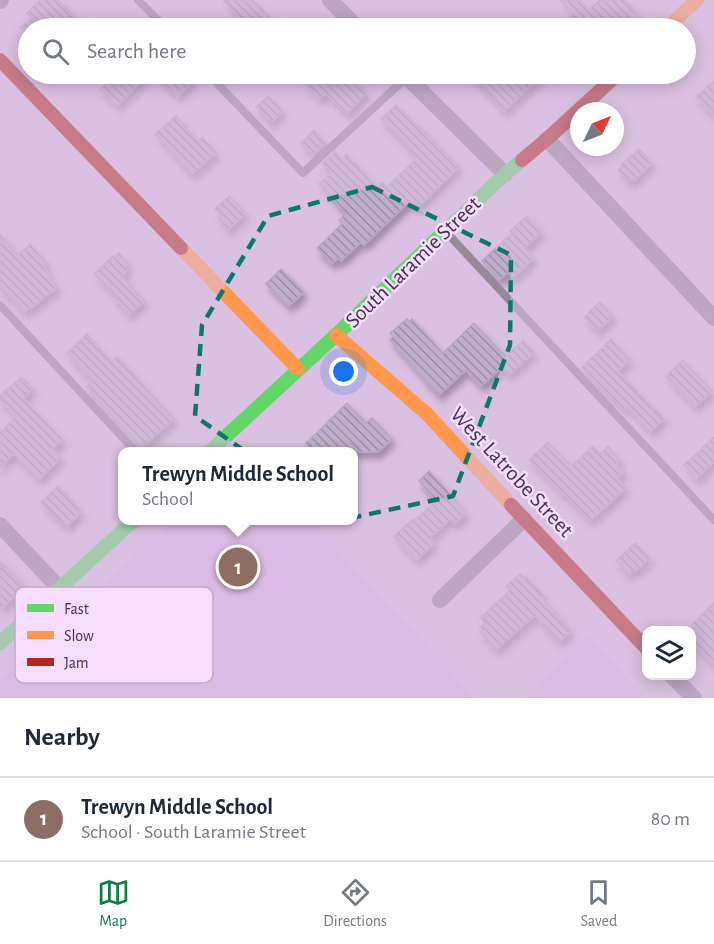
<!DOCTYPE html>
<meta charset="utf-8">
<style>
:root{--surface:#fff;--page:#f6f6f7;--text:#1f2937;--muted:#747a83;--line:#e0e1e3;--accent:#0b8043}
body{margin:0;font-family:"Alegreya Sans",sans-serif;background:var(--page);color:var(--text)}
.controls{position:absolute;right:18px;bottom:18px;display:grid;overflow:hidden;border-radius:12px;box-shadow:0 3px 15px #0003}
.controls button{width:54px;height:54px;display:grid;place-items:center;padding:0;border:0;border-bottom:2px solid var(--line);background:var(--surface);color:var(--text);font:30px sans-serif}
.compass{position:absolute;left:570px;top:102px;width:54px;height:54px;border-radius:50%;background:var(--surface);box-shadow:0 3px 15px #0003;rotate:47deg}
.you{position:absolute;left:344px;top:372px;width:21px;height:21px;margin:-15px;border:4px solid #fff;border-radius:50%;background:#1a73e8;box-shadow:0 0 0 9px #1a73e833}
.badge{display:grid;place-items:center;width:39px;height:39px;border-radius:50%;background:var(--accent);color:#fff;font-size:20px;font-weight:700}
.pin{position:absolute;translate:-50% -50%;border:3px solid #fff;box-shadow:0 2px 6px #0006}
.popup{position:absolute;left:118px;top:447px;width:240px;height:78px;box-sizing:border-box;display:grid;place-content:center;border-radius:12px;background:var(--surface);filter:drop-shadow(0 2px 4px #0005);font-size:20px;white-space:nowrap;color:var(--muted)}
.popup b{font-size:22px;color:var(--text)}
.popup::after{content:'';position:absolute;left:50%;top:100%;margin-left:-12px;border:12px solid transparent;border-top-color:var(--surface)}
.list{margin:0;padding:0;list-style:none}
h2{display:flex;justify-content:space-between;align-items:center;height:78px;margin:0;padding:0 24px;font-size:26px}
h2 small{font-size:20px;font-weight:400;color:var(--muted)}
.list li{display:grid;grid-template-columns:39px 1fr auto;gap:18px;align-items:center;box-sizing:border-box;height:84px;padding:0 24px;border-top:2px solid var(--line)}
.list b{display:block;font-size:22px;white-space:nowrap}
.list p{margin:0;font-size:20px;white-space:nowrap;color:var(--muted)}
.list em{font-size:20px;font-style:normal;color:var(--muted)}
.icon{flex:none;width:33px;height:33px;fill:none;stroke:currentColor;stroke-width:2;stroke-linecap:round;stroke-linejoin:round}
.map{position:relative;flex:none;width:714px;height:698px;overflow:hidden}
.search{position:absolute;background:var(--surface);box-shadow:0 3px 15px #0003;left:18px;right:18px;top:18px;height:66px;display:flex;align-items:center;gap:15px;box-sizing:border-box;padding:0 21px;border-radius:33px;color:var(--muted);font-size:22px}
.sheet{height:162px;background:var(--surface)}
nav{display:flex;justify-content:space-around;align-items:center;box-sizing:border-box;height:84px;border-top:2px solid var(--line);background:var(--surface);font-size:16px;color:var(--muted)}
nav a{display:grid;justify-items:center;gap:3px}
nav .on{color:var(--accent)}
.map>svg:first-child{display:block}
.built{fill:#dcb3e9}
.building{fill:url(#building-back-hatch);stroke:#b7a7c4;stroke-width:1.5;filter:url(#shadow)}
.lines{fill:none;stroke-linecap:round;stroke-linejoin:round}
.lane{stroke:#96899a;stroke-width:8}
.street{stroke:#96899a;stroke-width:16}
.fast{stroke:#63d668;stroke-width:14}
.slow{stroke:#ff974d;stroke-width:14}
.jam{stroke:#b3261e;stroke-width:14}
.marked{fill:none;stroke:#0f766e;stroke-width:4.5;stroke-dasharray:12 8;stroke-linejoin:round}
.labels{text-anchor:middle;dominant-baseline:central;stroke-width:5;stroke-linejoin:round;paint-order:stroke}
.street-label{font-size:22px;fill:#433049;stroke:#f5ddfd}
.key{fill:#f5ddfd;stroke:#c0a9c7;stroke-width:1.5}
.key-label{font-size:16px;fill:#433049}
</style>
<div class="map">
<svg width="714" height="698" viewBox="0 0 714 698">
<defs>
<pattern id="building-back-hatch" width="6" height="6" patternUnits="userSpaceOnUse" patternTransform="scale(1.5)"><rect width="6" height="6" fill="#beaecb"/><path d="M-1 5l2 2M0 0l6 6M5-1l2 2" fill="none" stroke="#9c8ea7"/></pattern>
<filter id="shadow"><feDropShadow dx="3.5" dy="6" stdDeviation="3" flood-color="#0004"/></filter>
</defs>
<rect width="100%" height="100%" fill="#dac0e2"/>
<path class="built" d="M 309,520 L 475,698 L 0,698 L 0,682 L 173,521 Z
M 588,636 L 646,698 L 522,698 Z"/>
<path class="building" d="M 40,0 L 59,0 L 86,28 L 20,28 L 32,18 L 27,13 Z
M 223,0 L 253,0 L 281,28 L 223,28 L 237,15 Z
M 561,0 L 580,0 L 588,10 L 600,0 L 625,0 L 636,12 L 634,14 L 637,17 L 626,28 L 623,24 L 618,28 L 579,28 L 569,16 L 572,13 Z
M 116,74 L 148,74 L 117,106 L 100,90 Z
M 155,74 L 185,74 L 193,81 L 178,97 Z
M 302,74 L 348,74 L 367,93 L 347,114 L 326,94 L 319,100 L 306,86 L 311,82 Z
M 470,74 L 544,74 L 504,111 Z
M 714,81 L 714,116 L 696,97 Z
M 268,96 L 283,111 L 271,123 L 256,107 Z
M 396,105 L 419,128 L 420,127 L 459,167 L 418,207 L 414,203 L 412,205 L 409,202 L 364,245 L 361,242 L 341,261 L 338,258 L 332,264 L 317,248 L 342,224 L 339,220 L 346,213 L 319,184 L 331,173 L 322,164 L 335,152 L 342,159 L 347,154 L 377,188 L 382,182 L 387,187 L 416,159 L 408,150 L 410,148 L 381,119 Z
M 176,116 L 198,141 L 202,137 L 216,153 L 192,174 L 155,134 Z
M 314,130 L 326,143 L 313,155 L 301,143 Z
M 639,149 L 652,163 L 634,181 L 632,179 L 629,182 L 618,170 L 622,166 L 621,165 Z
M 229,196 L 246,213 L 228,230 L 218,218 L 221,215 L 215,209 Z
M 527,216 L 542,232 L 525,248 L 534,258 L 513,278 L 508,272 L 500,280 L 482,261 L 512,233 L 510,231 Z
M 0,234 L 18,255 L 30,244 L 47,263 L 43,266 L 57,287 L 32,308 L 31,307 L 24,312 L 9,295 L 7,296 L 0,289 Z
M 119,253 L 129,264 L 125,267 L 128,270 L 122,277 L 145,301 L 129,315 L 116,300 L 114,298 L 116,297 L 94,274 L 113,256 L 114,257 Z
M 281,269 L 304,292 L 289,306 L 266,284 Z
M 600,302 L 613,316 L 597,331 L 584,317 Z
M 407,319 L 410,322 L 412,319 L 443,353 L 474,323 L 505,356 L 523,341 L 534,353 L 509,375 L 502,367 L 481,386 L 466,370 L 439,395 L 390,340 L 393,336 L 390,333 Z
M 87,334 L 112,362 L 118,357 L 174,419 L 142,448 L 86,387 L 92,381 L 67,353 Z
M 611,339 L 630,360 L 618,371 L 653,409 L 654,408 L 664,419 L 650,432 L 627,407 L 624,410 L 582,367 Z
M 683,360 L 712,391 L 695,407 L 666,376 Z
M 22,377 L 33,389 L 24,399 L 63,440 L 52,449 L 61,458 L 39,480 L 14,454 L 0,468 L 0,433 L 16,417 L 0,400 L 0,395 Z
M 347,403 L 366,423 L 372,418 L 392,439 L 378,452 L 313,452 L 306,443 Z
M 714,437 L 714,462 L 696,479 L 684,465 Z
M 548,442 L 571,466 L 593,446 L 600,454 L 608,446 L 620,460 L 616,464 L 624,472 L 617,478 L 626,488 L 590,521 L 565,494 L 563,496 L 529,460 Z
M 429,471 L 462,507 L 461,508 L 466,513 L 455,524 L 450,519 L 430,538 L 435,543 L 416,560 L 394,536 L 413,519 L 414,521 L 436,501 L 419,481 Z
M 58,486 L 79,508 L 78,509 L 81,512 L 67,526 L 64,522 L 62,524 L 41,502 Z
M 635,543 L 650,558 L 636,571 L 635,570 L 629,575 L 616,561 Z
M 0,561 L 25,587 L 0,610 Z
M 520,574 L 524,578 L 526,576 L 544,596 L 542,597 L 571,631 L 559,642 L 536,616 L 533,617 L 496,650 L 480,632 L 483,630 L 480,627 L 485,623 L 480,618 L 508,592 L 510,590 L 506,586 Z
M 714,603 L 714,666 L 692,642 L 692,624 Z"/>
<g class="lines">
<path class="lane" d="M 138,0 L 166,28
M 208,74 L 303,173 L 407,77
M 447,233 L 714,520
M 0,305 L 136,452"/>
<path class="street" d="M 330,0 L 358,28
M 0,1 L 1,0
M 404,74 L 505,174
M 547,139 L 714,318
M 0,525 L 60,589
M 440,600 L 524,519
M 672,676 L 694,698"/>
<path class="fast" d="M 209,452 L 336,335 L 505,174 L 522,160
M 0,643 L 134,520"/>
<path class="slow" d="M 667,28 L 697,0
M 181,248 L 298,369
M 336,335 L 427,414 L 511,505"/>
<path class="jam" d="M 0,60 L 181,248
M 522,160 L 547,139 L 618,74
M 511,505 L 646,648"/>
</g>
<path d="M0 0H714V698H0ZM 372,187 L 511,255 L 510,345 L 453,496 L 342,520 L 195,416 L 202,325 L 268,216 Z" fill="#dac0e2" fill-opacity=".55" fill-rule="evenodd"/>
<path class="marked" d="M 372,187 L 511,255 L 510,345 L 453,496 L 342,520 L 195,416 L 202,325 L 268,216 Z"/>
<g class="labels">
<g class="street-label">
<text transform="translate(413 262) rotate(-44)">South Laramie Street</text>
<text transform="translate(512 472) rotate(47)">West Latrobe Street</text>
</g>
</g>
<rect x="15" y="587" width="198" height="96" rx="9" class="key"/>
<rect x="27" y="604" width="27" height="8" fill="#63d668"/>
<rect x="27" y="631" width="27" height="8" fill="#ff974d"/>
<rect x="27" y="658" width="27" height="8" fill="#b3261e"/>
<g class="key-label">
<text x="64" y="614">Fast</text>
<text x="64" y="641">Slow</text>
<text x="64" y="668">Jam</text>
</g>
</svg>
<div class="controls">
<button><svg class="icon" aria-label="layers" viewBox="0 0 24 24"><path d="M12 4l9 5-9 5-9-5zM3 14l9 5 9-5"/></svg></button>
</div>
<svg class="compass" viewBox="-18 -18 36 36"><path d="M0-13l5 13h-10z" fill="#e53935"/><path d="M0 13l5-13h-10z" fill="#747a83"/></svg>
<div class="you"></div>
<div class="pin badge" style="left:238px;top:567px;background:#8d6e63">1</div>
<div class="popup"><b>Trewyn Middle School</b>School</div>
<div class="search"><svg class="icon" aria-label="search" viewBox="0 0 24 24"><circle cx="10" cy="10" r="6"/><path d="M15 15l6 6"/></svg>Search here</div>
</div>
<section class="sheet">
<h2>Nearby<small></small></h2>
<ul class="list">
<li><span class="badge" style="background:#8d6e63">1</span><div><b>Trewyn Middle School</b><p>School · South Laramie Street</p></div><em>80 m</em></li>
</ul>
</section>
<nav>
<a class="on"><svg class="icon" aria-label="map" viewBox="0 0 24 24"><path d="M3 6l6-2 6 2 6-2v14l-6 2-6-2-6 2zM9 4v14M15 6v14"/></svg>Map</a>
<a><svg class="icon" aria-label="directions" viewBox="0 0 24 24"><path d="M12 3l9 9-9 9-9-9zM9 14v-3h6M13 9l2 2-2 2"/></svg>Directions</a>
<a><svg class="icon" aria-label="saved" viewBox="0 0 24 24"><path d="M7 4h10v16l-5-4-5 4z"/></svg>Saved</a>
</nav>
